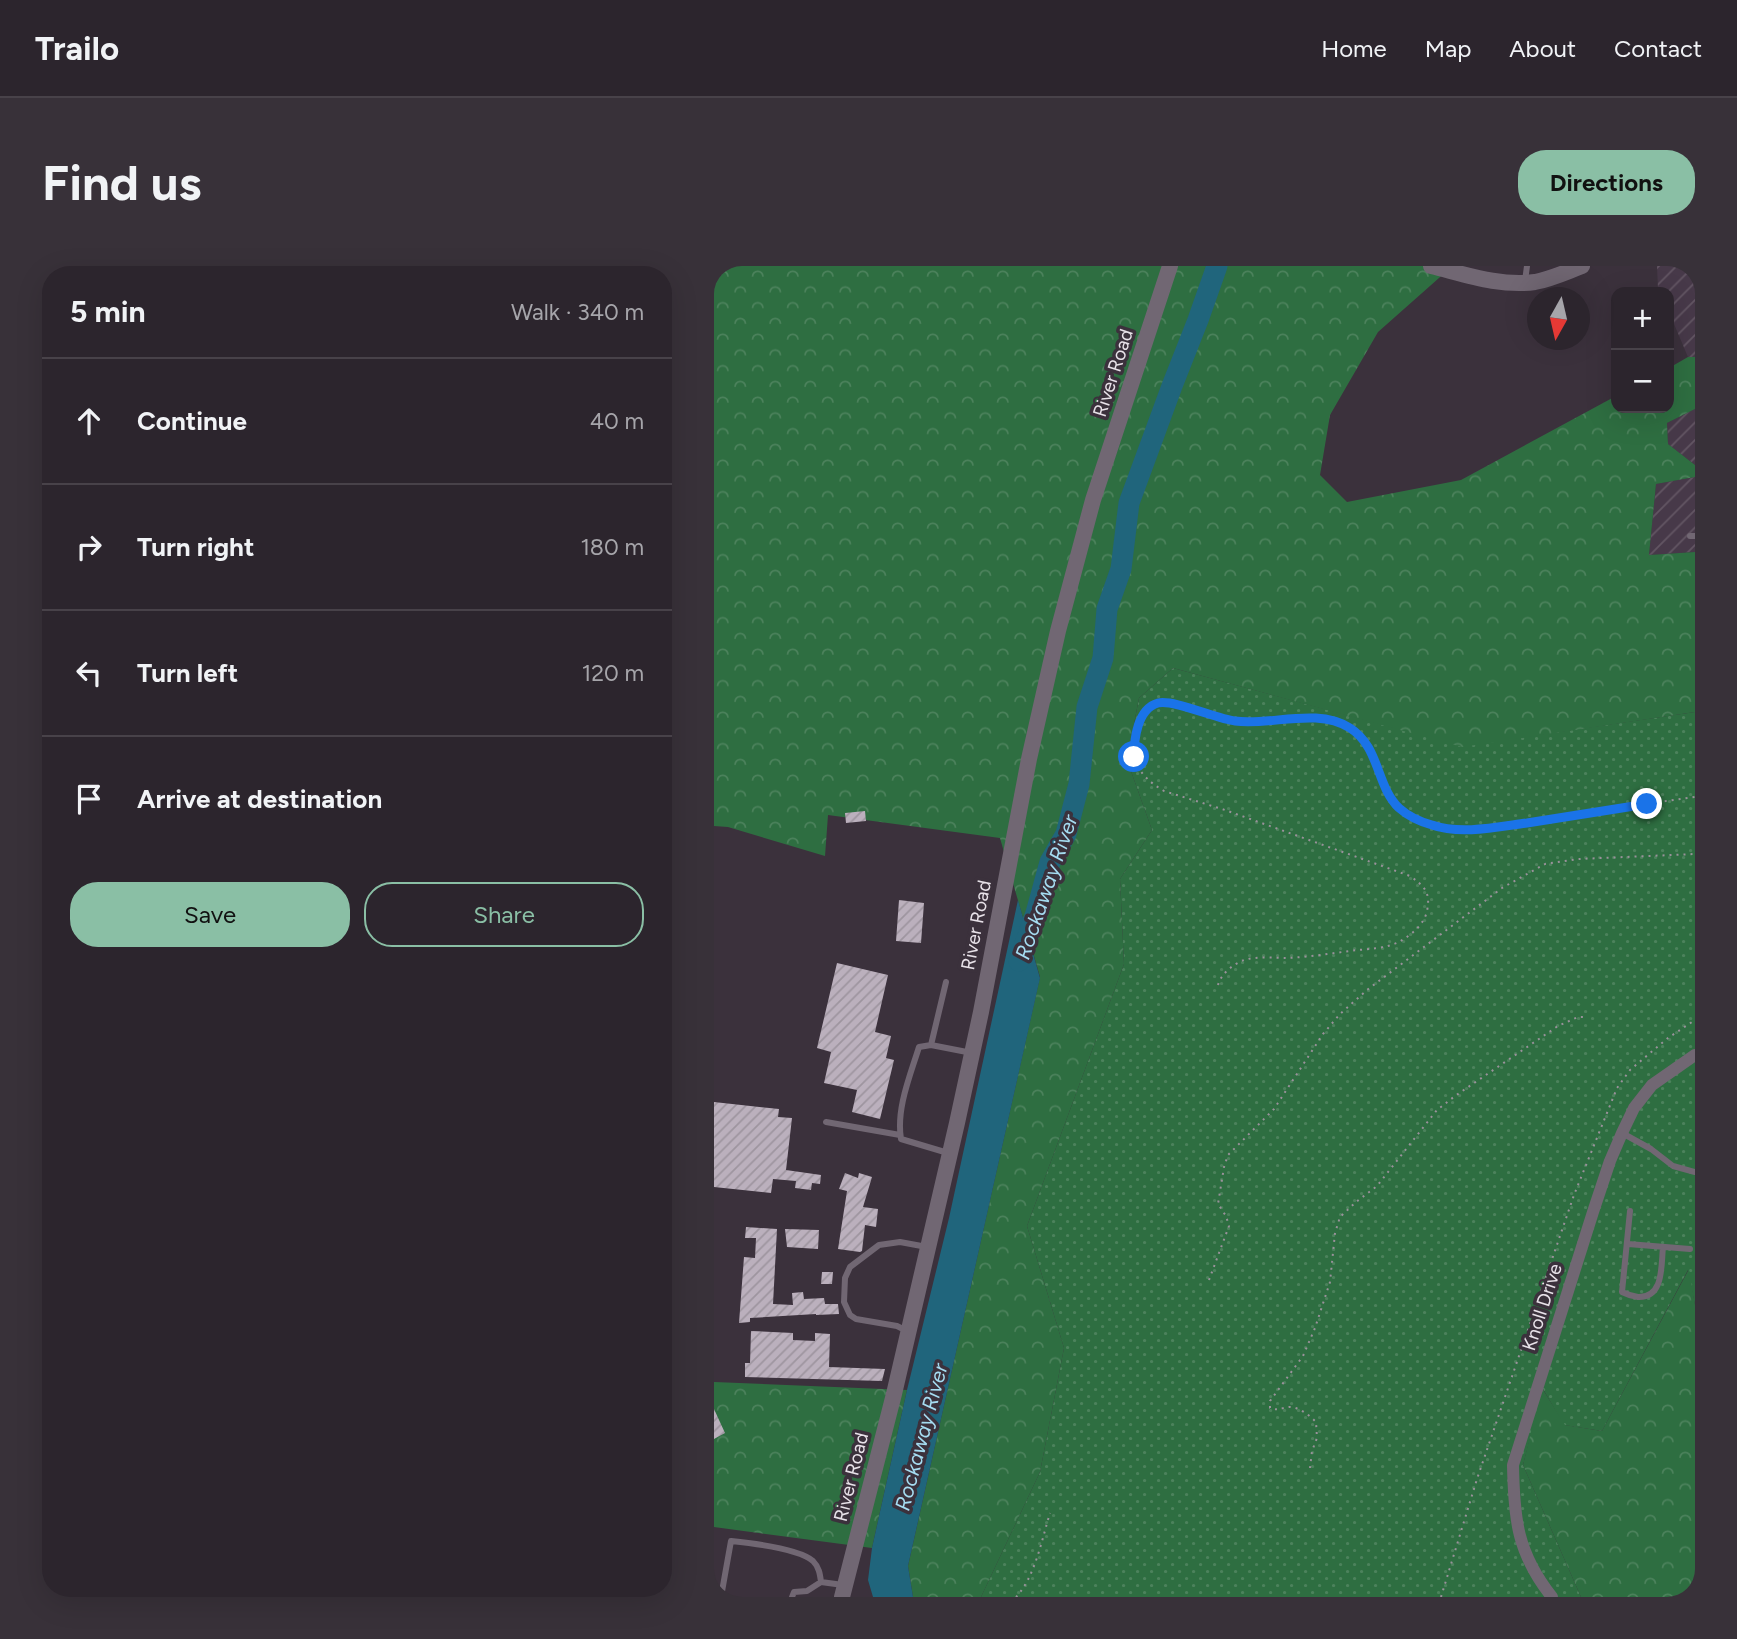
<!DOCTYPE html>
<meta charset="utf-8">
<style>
:root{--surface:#2c252d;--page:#383139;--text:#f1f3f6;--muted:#a6a5aa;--line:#484249;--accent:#8abfa5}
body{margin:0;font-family:Figtree,sans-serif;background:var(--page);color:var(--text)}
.controls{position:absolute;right:21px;top:21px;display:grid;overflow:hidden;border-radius:14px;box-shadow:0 7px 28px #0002}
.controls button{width:63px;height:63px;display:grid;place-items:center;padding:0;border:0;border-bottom:2px solid var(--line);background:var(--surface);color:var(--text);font:35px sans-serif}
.compass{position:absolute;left:813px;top:21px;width:63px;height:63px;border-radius:50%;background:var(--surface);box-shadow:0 7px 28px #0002;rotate:188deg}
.stop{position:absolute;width:21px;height:21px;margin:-16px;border:5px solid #1a73e8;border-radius:50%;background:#fff}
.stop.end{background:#1a73e8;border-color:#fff;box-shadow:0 2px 7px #0008}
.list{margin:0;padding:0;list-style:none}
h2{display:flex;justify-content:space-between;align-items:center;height:91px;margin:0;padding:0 28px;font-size:30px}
h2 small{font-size:23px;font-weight:400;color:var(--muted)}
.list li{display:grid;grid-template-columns:46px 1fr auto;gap:21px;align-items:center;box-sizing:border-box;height:126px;padding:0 28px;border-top:2px solid var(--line)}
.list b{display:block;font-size:26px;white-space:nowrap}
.list em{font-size:23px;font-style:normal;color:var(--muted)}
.actions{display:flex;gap:14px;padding:21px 28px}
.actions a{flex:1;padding:16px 0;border:2px solid var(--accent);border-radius:28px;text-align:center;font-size:24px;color:var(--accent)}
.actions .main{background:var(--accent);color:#111}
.icon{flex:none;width:38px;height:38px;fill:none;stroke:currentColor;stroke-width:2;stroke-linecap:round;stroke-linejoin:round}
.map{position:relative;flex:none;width:981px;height:1331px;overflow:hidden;border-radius:28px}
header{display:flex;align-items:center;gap:42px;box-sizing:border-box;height:98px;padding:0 35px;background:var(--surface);border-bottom:2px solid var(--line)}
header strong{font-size:33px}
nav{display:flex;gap:38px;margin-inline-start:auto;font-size:24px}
.intro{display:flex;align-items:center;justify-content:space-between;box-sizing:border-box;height:168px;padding:0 42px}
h1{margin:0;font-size:49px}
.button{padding:18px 32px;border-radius:28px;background:var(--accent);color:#111;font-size:24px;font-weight:700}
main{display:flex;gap:42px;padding:0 42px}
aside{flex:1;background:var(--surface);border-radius:28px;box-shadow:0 7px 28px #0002}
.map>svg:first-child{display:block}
.industrial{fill:url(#industrial-furrows)}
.grass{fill:url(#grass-dots)}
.forest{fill:url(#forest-crowns)}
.water{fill:#20657c}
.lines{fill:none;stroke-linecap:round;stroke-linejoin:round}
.river{stroke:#20657c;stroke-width:21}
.building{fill:url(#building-hatch)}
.path{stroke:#9a929b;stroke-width:2;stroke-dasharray:2 5;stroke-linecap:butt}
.service{stroke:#716773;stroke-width:6}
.minor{stroke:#716773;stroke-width:12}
.tertiary{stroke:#716773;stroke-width:16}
.route{stroke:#1a73e8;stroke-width:9}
.labels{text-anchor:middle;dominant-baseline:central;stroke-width:7;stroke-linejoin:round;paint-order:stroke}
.street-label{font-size:19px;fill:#e8e2e9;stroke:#3b313c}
.water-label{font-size:21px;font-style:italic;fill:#a5dcf1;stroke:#3b313c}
</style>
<header>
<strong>Trailo</strong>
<nav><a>Home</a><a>Map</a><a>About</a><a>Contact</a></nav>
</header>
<div class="intro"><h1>Find us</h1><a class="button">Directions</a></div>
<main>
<aside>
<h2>5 min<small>Walk · 340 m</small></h2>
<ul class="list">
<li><svg class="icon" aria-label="ahead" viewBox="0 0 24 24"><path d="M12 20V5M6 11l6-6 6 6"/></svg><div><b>Continue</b></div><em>40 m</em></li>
<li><svg class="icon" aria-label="right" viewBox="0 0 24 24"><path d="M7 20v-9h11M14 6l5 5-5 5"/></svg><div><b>Turn right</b></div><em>180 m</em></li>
<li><svg class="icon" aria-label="left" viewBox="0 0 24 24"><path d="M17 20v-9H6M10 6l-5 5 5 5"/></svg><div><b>Turn left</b></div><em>120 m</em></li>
<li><svg class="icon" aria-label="arrive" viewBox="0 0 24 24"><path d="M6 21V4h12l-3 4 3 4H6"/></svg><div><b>Arrive at destination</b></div></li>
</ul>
<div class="actions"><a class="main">Save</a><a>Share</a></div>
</aside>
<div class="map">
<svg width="981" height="1331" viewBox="0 0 981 1331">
<defs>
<pattern id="industrial-furrows" width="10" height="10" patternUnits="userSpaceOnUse" patternTransform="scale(1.75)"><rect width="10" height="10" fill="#473949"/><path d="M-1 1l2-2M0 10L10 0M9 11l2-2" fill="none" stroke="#625563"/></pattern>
<pattern id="grass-dots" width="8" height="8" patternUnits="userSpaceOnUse" patternTransform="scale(1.75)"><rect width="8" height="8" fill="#2e6e41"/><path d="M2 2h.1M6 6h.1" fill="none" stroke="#4c825c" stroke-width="1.8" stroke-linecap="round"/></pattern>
<pattern id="forest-crowns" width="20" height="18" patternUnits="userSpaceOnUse" patternTransform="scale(1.75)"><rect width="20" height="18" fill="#2e6e41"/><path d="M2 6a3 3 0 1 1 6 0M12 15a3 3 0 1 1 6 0" fill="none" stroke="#4c825c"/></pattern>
<pattern id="building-hatch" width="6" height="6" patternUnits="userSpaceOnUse" patternTransform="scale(1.75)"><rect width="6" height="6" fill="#bbb0bd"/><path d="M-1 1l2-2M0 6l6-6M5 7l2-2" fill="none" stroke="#9e959f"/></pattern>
</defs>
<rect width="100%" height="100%" fill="#3b313c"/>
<path class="industrial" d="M 943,0 L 981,0 L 981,91 L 974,91 L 955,46 L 955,26 L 946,26 L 944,23 Z
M 981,143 L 981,199 L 954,178 L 953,157 Z
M 981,211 L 981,286 L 935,289 L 942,218 Z"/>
<path class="grass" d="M 459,402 L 748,480 L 981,446 L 981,1039 L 974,1004 L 888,1165 L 850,1159 L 829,1123 L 809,1199 L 867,1331 L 267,1331 L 326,1206 L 350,1082 L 313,960 L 410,698 L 406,613 L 438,564 L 413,494 L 425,432 Z"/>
<path class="forest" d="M 0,0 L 732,0 L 734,4 L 664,66 L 616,149 L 606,209 L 633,236 L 747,214 L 902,130 L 902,142 L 955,142 L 955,102 L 974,91 L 981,91 L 981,143 L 953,157 L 954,178 L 981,199 L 981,211 L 942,218 L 935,289 L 981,286 L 981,446 L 748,481 L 459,402 L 425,432 L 413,494 L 438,564 L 406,613 L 410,698 L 313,960 L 350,1082 L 326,1206 L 267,1331 L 199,1331 L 194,1300 L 326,711 L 286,572 L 114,549 L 111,590 L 14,561 L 0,560 Z
M 975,1003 L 981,1039 L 981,1331 L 867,1331 L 809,1199 L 828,1122 L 851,1159 L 888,1165 Z
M 0,1116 L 193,1124 L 158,1282 L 0,1261 Z"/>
<path class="water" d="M 304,634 L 326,712 L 194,1300 L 199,1331 L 159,1331 L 154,1314 L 158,1282 L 193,1124 L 235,952 Z"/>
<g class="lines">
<path class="river" d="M 305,695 L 322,647 L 336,596 L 352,568 L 365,518 L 373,441 L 389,392 L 393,343 L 407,303 L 415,237 L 458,120 L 484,54 L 503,0"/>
</g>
<path class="building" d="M 151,545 L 152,555 L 132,557 L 131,547 Z
M 185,634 L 210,637 L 207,677 L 182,675 Z
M 123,697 L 174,709 L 161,766 L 177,770 L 172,792 L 180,794 L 166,853 L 138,846 L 143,824 L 110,817 L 117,786 L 103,782 Z
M 0,836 L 65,843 L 64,851 L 78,852 L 72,904 L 107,909 L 106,918 L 98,917 L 97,924 L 81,922 L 82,915 L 59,913 L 57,927 L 0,921 Z
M 131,907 L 144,912 L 145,907 L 158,911 L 149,941 L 164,943 L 162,961 L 151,959 L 148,985 L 146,986 L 124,983 L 133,925 L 125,923 Z
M 32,961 L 63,963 L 59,1038 L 79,1039 L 78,1027 L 89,1026 L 90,1033 L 110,1032 L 111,1038 L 124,1038 L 125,1048 L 102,1049 L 102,1048 L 36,1052 L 36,1056 L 25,1057 L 30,991 L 41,992 L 42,972 L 31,972 Z
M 71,963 L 105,964 L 104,983 L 73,981 Z
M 108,1006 L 119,1006 L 118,1018 L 107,1018 Z
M 37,1065 L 79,1067 L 79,1074 L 101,1075 L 101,1067 L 116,1068 L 115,1101 L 171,1103 L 168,1115 L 31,1111 L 31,1097 L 36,1097 Z
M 0,1143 L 11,1167 L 0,1173 Z"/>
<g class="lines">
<path class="path" d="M 504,719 C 507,708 519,698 530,694 C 543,690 560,692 573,692 C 596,691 620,687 643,684 C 657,683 672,682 685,676 C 697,669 710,659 713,645 C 717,626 710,620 696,610 L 511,544 L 450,525 C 423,509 412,490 425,459 C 427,455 429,449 433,445 C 436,442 441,438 446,437 C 463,434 501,453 522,455 C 558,459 606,442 637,463 C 672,486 661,534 704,553 C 711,556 717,559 724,560 C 773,567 823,556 871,548 C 908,541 944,536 981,531
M 495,1014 L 515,960 L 512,950 L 504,938 L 510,901 L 514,889 L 560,843 L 609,768 L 626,748 L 653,724 L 788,622 L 831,598 L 864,593 L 981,588
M 596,1202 L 598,1185 L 603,1172 L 602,1156 C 595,1149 585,1141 575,1141 C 566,1142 565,1145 556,1142 L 556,1135 L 589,1090 L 601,1062 L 616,1016 L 621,967 L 626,951 L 642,936 L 663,920 L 723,844 L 741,830 L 844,760 L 864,751 L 869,751
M 302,1331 C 321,1311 328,1273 336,1247
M 727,1331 L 763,1213 L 860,929 L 903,822 L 916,804 L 954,772 L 981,754"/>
<path class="service" d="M 811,15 L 813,0
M 976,270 L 981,270
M 217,779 L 232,716
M 112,856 L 186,869
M 908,867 L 937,883 L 959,900 L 981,906
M 234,887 L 187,873 C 182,843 196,810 205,781 L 217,779 L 258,787
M 916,945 L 908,1026 C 914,1029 917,1030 924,1031 C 950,1032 947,1000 949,981
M 914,978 L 976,983
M 193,1065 L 183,1060 L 142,1053 L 136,1049 L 130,1036 L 131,1012 L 136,1001 L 165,979 L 186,976 L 213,981
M 7,1331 L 17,1275 C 36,1277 84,1282 99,1295 C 105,1301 106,1308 107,1316
M 78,1331 L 80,1326 L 93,1325 L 107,1316 L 129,1319"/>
<path class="minor" d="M 838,1331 C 803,1287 800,1253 799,1199 L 879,946 L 896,895 L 908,867 L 920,842 L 938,819 L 981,789"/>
<path class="tertiary" d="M 717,0 C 750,8 786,21 821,16 C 837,13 852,6 868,0
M 128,1331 L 180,1128 L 243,857 L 267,746 L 315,493 L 344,365 L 379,234 L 456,0"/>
</g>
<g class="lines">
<path class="route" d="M 420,491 C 420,474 423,443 444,437 C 459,433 503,453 521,455 C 558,460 602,441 636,462 C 666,481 662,520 685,542 C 694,550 707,556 718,559 C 747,569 783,561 813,557 C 853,551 893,544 933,538"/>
</g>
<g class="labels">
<g class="street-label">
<text transform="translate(399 107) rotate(-72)">River Road</text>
<text transform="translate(262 659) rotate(-79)">River Road</text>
<text transform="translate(828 1041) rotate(-72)">Knoll Drive</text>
<text transform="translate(137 1211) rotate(-76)">River Road</text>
</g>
<g class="water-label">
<text transform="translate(332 621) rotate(-71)">Rockaway River</text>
<text transform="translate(207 1171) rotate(-75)">Rockaway River</text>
</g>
</g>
</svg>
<div class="controls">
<button>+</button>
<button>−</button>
</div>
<svg class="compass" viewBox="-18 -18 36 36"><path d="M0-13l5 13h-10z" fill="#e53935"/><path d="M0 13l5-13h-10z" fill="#a6a5aa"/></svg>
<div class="stop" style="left:420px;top:491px"></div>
<div class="stop end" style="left:933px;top:538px"></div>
</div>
</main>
